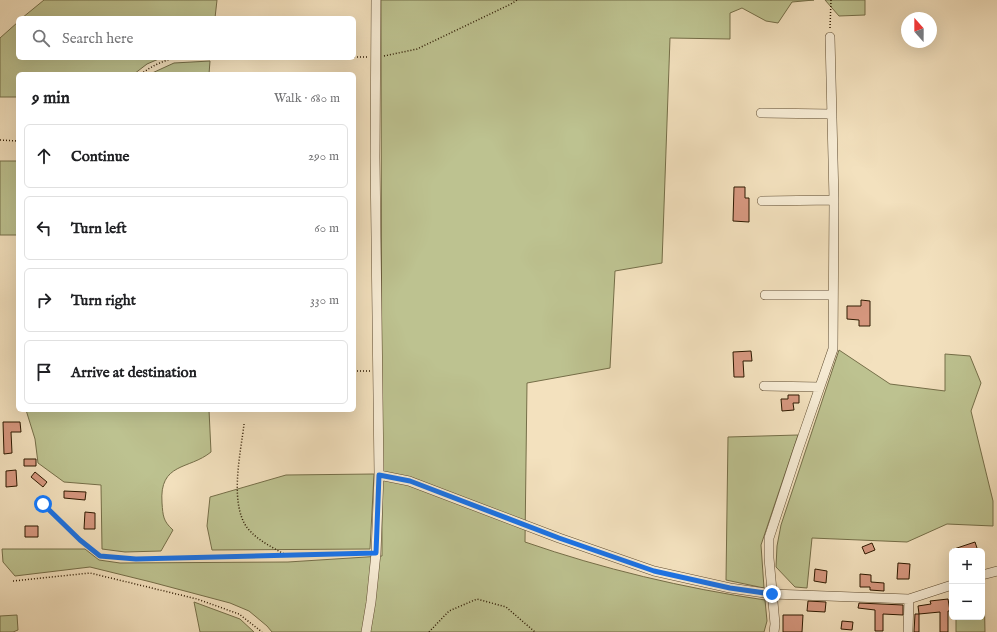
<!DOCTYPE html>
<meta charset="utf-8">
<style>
:root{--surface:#fff;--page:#f2f2f2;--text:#202124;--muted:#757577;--line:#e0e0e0}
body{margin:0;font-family:"IM FELL English",serif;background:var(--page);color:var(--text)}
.controls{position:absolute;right:12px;bottom:12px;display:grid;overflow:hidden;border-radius:6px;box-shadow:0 4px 16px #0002}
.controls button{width:36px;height:36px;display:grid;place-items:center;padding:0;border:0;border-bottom:1px solid var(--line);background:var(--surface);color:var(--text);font:20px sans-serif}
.compass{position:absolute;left:901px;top:12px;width:36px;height:36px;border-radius:50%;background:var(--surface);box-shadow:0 4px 16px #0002;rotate:339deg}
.stop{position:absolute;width:12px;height:12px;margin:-9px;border:3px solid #1a73e8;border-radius:50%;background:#fff}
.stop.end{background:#1a73e8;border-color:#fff;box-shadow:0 1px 4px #0008}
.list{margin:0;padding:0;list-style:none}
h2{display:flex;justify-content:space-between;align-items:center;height:52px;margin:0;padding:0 16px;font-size:17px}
h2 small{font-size:13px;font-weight:400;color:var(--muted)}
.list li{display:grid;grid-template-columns:26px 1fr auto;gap:12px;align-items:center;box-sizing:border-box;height:64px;margin:0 8px 8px;padding:0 8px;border:1px solid var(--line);border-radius:6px}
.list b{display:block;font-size:15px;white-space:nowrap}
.list em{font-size:13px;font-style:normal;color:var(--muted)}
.icon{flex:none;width:22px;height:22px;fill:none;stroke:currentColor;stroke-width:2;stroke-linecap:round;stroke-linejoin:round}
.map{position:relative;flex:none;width:997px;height:632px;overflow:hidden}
.search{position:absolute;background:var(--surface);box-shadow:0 4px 16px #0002;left:16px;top:16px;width:340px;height:44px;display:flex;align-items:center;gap:10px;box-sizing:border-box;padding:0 14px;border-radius:6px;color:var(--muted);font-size:15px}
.panel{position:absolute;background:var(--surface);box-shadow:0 4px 16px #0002;left:16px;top:72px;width:340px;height:340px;border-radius:6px}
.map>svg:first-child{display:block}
.green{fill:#bdc290;stroke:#756e48}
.building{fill:#d79880;stroke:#2d1900}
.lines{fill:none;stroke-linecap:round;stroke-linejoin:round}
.minor-casing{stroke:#5e4b30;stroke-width:10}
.path{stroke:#2d1900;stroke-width:1.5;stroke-dasharray:1 2;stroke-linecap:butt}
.minor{stroke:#f7ecd5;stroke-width:9}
.route{stroke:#1a73e8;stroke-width:5}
</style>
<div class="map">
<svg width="997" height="632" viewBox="0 0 997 632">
<rect width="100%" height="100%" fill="#f3e1be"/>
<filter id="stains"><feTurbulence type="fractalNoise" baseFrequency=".005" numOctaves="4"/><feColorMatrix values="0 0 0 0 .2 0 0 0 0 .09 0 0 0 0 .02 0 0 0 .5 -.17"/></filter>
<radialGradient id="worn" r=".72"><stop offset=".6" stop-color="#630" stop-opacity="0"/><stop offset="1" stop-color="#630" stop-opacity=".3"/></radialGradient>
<path class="green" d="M 44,0 L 217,0 L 215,18 L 22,18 Z
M 381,0 L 814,0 L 792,2 L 778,23 L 766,21 L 742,8 L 730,13 L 730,39 L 670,38 L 662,263 L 615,271 L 610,368 L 527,383 L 525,542 C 603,569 683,588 765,600 L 767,621 L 764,632 L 272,632 L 267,626 L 249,611 L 230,603 L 151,582 L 90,567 L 15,576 L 3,562 L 2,549 L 85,549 L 99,560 L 120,563 L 288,562 L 382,556 Z
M 825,0 L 865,0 L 865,15 L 839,16 Z
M 18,22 L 18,58 L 161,58 L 147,64 L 134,74 L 18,74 L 18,97 L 0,97 L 0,38 Z
M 210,61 L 209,74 L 150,74 L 174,63 Z
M 0,161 L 18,161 L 18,235 L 0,235 Z
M 839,350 L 890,384 L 945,391 L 945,354 L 970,356 L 981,383 L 971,411 L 993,501 L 993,526 L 947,524 L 907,542 L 812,538 L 807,588 L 795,587 L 776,567 L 777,546 L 781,525 Z
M 26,410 L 209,410 L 211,452 C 189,470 159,462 162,503 C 163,516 163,521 173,530 L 161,551 L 125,552 L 102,549 L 101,485 L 64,482 L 38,463 L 35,439 Z
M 798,435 L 761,545 L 764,588 L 726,580 L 728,437 Z
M 374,474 L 370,549 L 212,550 L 207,526 L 210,497 L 286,475 Z
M 984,584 L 985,632 L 956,632 L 956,617 L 982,617 L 982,585 Z
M 194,602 L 240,619 L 254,632 L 200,632 Z
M 17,615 L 18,630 L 13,632 L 0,632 L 0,616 Z"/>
<path class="building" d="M 734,187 L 745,187 L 745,198 L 749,198 L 749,222 L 733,221 Z
M 861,300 L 870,301 L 870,326 L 859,326 L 859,320 L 847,319 L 847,306 L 861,306 Z
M 751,351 L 752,361 L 743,361 L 744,377 L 734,377 L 733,352 Z
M 788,395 L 799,395 L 799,403 L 793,403 L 794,410 L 782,411 L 781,399 L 788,399 Z
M 3,422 L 20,422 L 21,432 L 11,432 L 12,453 L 4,454 Z
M 24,459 L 36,459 L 36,466 L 24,466 Z
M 16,470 L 17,486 L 6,487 L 6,471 Z
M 35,472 L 47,482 L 43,487 L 31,477 Z
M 64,491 L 86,492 L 85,500 L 64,498 Z
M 85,512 L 95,513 L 95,529 L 84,529 Z
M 25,526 L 38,526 L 38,537 L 25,537 Z
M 975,542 L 978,551 L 951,551 L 951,550 Z
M 872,543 L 875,550 L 865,554 L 862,547 Z
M 898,563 L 910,564 L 909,579 L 897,579 Z
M 815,569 L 827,571 L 826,583 L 814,581 Z
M 860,574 L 871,575 L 871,582 L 884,583 L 884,591 L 870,590 L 870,587 L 860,587 Z
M 948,599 L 950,611 L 948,611 L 948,632 L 940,632 L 940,612 L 919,614 L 918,606 L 931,604 L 930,601 Z
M 808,601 L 826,602 L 825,612 L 807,611 Z
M 859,603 L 903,605 L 903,615 L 883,614 L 883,631 L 875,631 L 875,610 L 858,608 Z
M 915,614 L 919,614 L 919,632 L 914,632 Z
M 783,615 L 803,615 L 802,632 L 783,632 Z
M 842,621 L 853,622 L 852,630 L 841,629 Z"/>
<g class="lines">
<g class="minor-casing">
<path id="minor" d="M 761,113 L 832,114
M 762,201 L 834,200
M 765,295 L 833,295
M 764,386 L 820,387
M 379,475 L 409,481 L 559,538 L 654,571 L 730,588 L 772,594 L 909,599 L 952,585
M 982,575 L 997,571
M 366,632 L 371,602 L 376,553 L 379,475 L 375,157 L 376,0
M 774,632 L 775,624 L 769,558 L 769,538 L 798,450 L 833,349 L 834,200 L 830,37
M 908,632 L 909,599"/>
</g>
<path class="path" d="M 830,28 L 831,0
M 384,56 L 417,49 L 511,4 L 517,0
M 354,57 L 368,57
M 141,74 C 152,66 165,59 179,58
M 0,140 L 18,141
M 354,371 L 370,371
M 244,424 C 241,452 228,506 249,530 C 259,541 272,547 284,554
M 43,504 L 80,539 L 100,556 L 136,559 L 368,553
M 13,581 L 90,573 L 197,599 L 239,614 L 262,632
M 429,632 L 449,611 L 477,599 L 506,607 L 535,632"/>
<use href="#minor" class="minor"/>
</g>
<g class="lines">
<path class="route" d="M 43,504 L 80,540 L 100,556 L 136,559 L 376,553 L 379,475 L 410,481 L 559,538 L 654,571 L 730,588 L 772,594"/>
</g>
<rect width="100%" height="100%" filter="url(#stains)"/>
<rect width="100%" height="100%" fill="url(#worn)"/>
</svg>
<div class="controls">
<button>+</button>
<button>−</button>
</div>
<svg class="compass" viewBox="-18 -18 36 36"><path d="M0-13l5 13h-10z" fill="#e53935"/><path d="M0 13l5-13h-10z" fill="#757577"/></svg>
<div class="stop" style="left:43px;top:504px"></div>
<div class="stop end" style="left:772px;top:594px"></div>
<div class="search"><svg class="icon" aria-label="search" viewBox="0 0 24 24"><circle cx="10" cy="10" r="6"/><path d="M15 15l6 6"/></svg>Search here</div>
<section class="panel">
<h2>9 min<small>Walk · 680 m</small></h2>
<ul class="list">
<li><svg class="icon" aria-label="ahead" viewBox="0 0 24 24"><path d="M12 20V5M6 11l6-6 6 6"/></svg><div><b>Continue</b></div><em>290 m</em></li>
<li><svg class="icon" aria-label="left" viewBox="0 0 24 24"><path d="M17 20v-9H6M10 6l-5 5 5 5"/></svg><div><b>Turn left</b></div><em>60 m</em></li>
<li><svg class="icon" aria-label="right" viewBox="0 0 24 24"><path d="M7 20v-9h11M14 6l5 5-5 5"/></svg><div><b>Turn right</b></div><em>330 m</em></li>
<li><svg class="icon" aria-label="arrive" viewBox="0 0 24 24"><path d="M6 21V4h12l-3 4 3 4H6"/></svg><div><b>Arrive at destination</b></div></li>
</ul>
</section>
</div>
